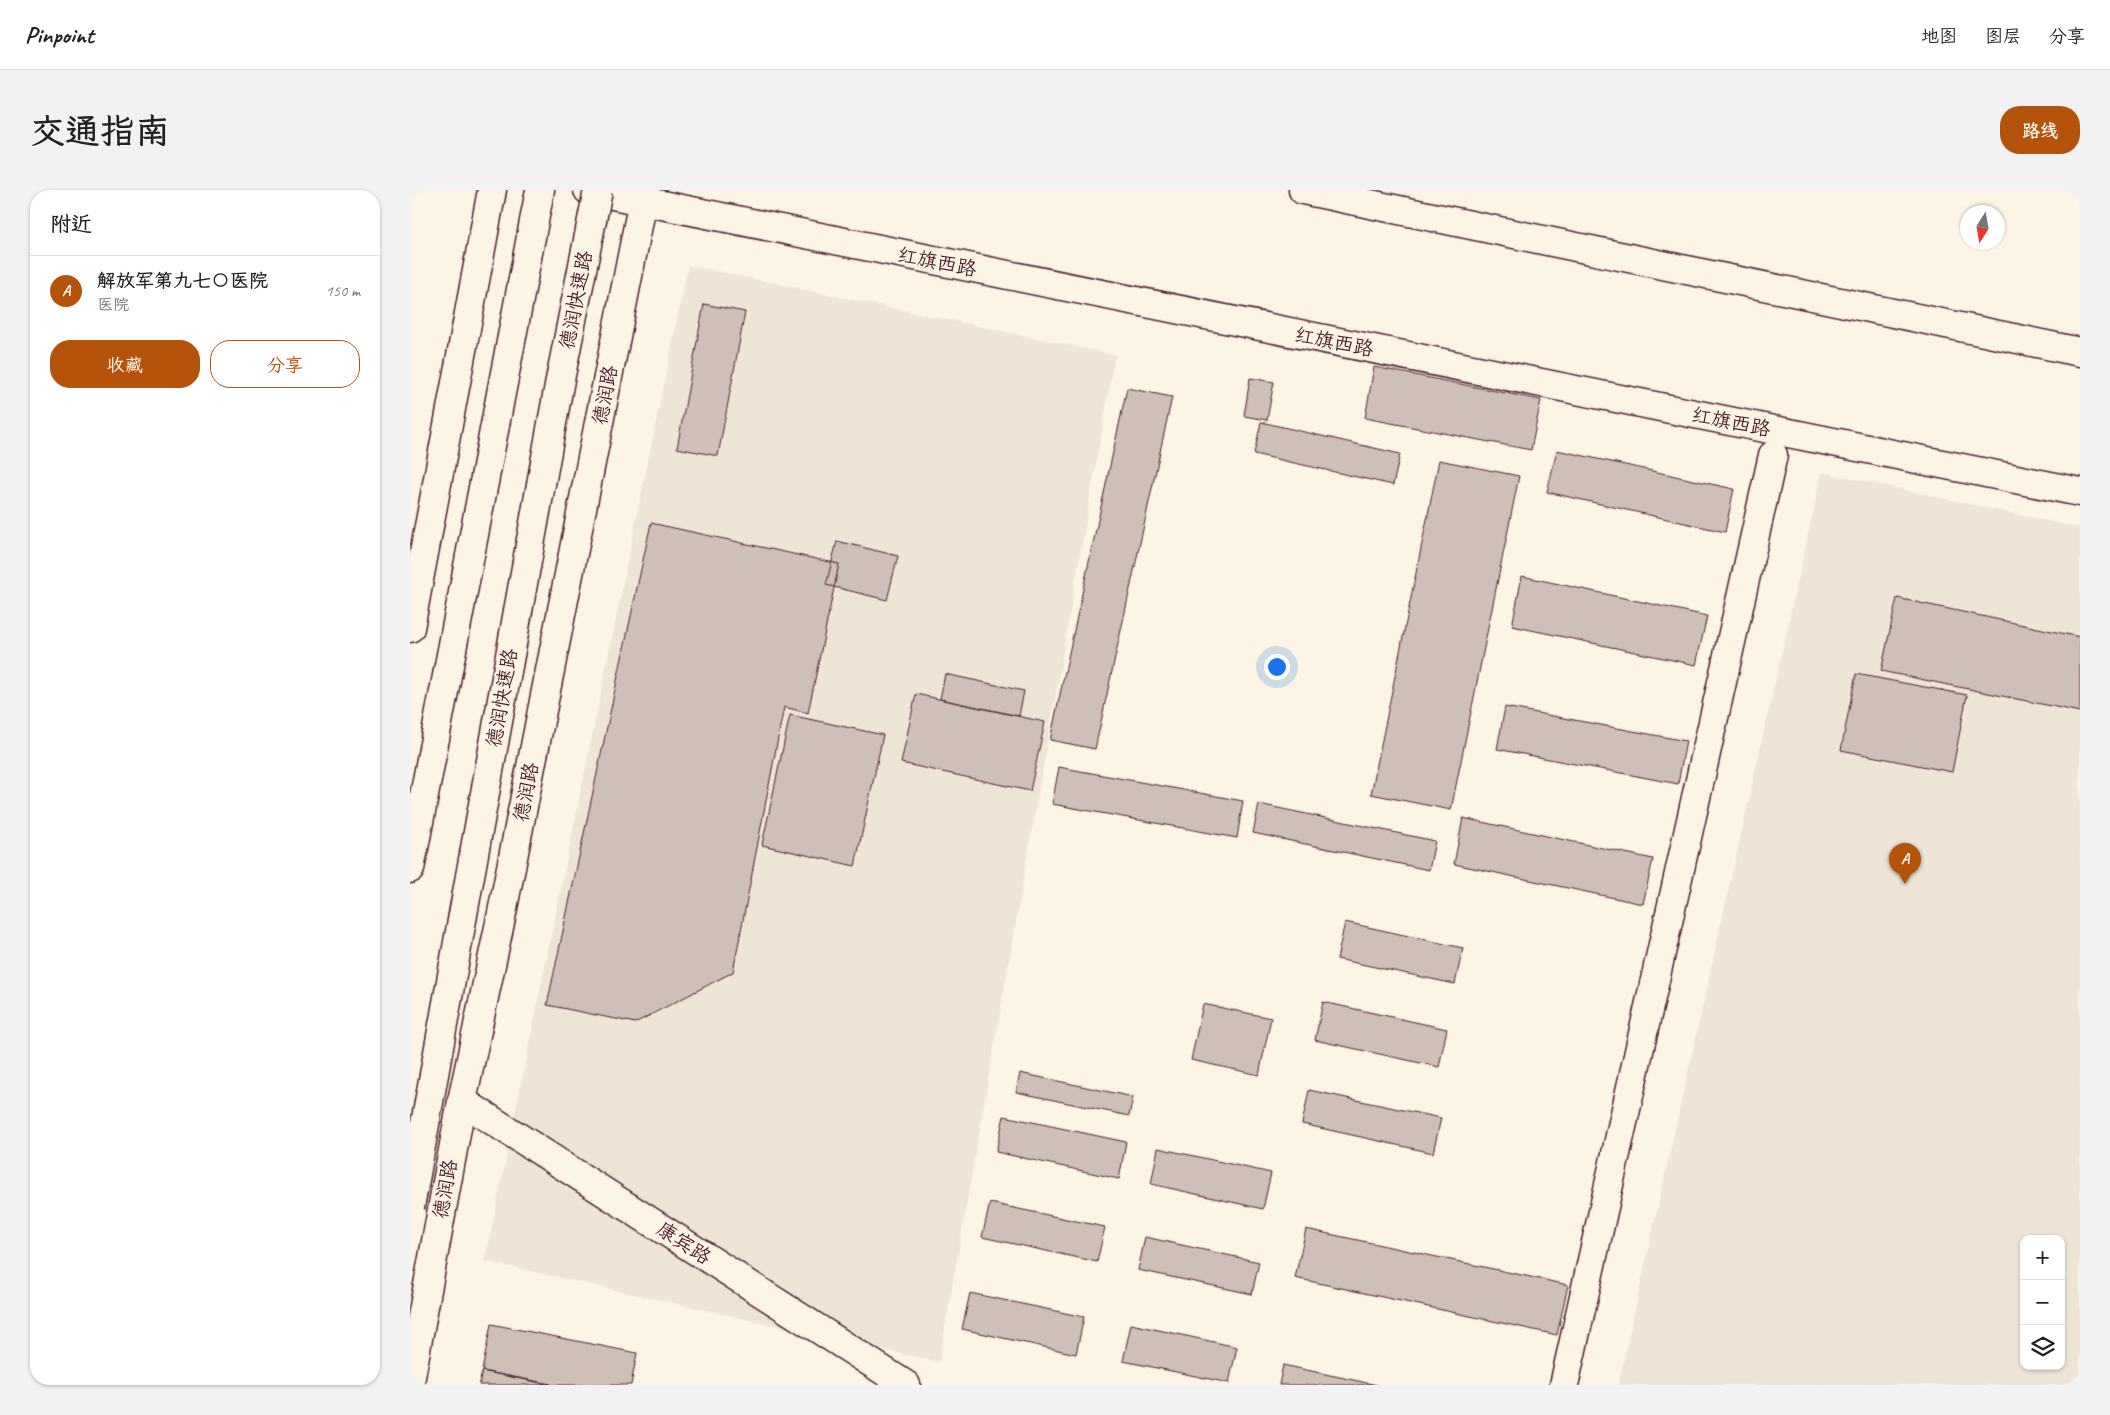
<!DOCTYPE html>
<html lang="zh">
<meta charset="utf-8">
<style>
:root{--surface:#fff;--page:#f2f2f2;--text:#222;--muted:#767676;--line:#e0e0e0;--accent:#b45309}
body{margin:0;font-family:Caveat,"LXGW WenKai TC",sans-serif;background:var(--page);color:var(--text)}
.controls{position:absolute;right:15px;bottom:15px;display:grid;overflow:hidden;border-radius:10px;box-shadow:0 1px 4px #0004}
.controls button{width:45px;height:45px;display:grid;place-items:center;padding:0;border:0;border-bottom:1px solid var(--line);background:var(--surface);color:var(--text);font:25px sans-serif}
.compass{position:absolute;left:1550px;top:15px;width:45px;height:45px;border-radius:50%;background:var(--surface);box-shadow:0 1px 4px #0004;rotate:191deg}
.you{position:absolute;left:866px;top:476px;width:18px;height:18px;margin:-12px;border:4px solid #fff;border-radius:50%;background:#1a73e8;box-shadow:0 0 0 8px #1a73e833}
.badge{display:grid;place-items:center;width:32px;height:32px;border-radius:50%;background:var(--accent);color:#fff;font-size:16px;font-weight:700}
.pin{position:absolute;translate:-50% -41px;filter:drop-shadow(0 1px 2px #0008)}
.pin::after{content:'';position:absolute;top:26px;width:18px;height:15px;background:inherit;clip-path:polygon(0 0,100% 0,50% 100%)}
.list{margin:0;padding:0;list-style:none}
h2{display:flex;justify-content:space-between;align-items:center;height:65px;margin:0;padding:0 20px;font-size:21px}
h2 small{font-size:16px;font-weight:400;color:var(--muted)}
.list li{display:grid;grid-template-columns:32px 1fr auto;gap:15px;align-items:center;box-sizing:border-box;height:70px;padding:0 20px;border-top:1px solid var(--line)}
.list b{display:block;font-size:19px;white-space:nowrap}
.list p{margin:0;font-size:16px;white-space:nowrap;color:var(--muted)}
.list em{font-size:16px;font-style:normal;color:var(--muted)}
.actions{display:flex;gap:10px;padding:15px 20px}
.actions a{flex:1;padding:11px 0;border:1px solid var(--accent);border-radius:20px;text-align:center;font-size:18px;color:var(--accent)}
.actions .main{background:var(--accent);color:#fff}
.icon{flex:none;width:28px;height:28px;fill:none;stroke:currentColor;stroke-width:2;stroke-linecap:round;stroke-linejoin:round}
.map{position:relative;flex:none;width:1670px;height:1195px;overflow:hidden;border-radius:20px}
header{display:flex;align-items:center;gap:30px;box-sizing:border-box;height:70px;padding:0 25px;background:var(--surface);border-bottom:1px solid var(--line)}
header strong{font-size:24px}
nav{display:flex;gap:28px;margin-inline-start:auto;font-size:18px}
.intro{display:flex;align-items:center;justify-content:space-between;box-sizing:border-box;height:120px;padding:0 30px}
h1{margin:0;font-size:35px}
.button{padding:12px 22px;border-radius:20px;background:var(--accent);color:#fff;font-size:18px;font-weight:700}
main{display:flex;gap:30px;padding:0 30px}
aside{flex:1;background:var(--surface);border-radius:20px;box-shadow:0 1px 4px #0004}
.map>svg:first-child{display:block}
.built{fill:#eee5d7;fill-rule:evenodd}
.building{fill:#cfc0b7;stroke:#4a1f2b}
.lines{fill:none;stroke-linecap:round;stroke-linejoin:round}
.minor-casing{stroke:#4a1f2b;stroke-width:31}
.major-casing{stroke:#4a1f2b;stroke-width:31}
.highway-casing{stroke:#4a1f2b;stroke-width:31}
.minor{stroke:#fcf5e5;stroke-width:28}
.major{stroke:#fcf5e5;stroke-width:28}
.highway{stroke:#fcf5e5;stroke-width:28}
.highway-bridge-casing{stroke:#4a1f2b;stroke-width:31;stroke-linecap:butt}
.highway-bridge{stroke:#fcf5e5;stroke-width:28}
.labels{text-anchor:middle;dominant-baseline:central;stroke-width:4;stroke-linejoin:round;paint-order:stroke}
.street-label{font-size:20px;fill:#4a1f2b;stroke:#fcf5e5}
</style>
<header>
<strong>Pinpoint</strong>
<nav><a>地图</a><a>图层</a><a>分享</a></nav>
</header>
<div class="intro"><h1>交通指南</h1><a class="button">路线</a></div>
<main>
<aside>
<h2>附近<small></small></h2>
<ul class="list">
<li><span class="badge">A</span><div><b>解放军第九七〇医院</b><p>医院</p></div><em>150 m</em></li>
</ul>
<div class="actions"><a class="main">收藏</a><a>分享</a></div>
</aside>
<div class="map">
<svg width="1670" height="1195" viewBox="0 0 1670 1195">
<rect width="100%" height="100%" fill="#fcf5e5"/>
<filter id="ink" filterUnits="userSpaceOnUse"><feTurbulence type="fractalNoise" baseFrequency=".02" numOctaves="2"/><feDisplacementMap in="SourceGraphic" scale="10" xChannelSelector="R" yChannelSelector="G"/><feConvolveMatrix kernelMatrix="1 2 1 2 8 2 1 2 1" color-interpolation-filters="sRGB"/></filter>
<g filter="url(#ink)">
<path class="built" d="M 278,75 L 705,165 L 529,1172 L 75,1071 Z
M 1412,282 L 1670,338 L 1670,1195 L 1208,1195 ZM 1614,1049 L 1651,1049 L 1651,1176 L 1614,1176 Z"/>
<path class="building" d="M 294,114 L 335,122 L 308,266 L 267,258 Z
M 964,177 L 1131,210 L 1121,260 L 955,228 Z
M 840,188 L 864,192 L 857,230 L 834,226 Z
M 717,198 L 762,207 L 685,559 L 640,550 Z
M 851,232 L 990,264 L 983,295 L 844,264 Z
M 1147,260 L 1324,299 L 1315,342 L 1137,302 Z
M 1029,270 L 1109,286 L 1041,620 L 961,604 Z
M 241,333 L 429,374 L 398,523 L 374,517 L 323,782 L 225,833 L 137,815 Z
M 427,351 L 488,366 L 477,410 L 416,395 Z
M 1112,386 L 1297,426 L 1286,475 L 1102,436 Z
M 1487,408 L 1670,447 L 1670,522 L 1471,481 Z
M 535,484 L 614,501 L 609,526 L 530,509 Z
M 1446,484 L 1557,505 L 1542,582 L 1431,560 Z
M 506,504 L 635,532 L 620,601 L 491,573 Z
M 1095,517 L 1276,551 L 1268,594 L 1087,559 Z
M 380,525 L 473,545 L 445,676 L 352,655 Z
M 649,577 L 833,611 L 827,648 L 642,614 Z
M 849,614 L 1025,651 L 1019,680 L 843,643 Z
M 1053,628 L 1243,669 L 1233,714 L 1044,674 Z
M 935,732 L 1053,758 L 1045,794 L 927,769 Z
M 913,812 L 1037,839 L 1029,877 L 905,850 Z
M 793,814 L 861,828 L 849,885 L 781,870 Z
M 610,883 L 723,907 L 719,926 L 606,902 Z
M 899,900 L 1031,928 L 1023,963 L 892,934 Z
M 594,926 L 716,952 L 709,989 L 586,962 Z
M 748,958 L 861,983 L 853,1019 L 741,994 Z
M 580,1013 L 695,1037 L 687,1072 L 572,1047 Z
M 896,1039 L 1158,1095 L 1147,1145 L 885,1088 Z
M 735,1047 L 849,1072 L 842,1104 L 728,1080 Z
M 560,1103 L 674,1127 L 666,1164 L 552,1139 Z
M 81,1134 L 227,1163 L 221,1195 L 141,1195 L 72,1181 Z
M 721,1134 L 827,1157 L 819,1193 L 713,1171 Z
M 873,1175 L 967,1195 L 869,1195 Z
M 72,1181 L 141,1194 L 141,1195 L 69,1195 Z"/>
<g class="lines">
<g class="minor-casing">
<path id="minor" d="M 52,911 L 496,1195
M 1154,1195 L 1363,265"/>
</g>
<g class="major-casing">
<path id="major" d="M 178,0 L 1670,302
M 893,0 L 1670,162
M 0,438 L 82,0
M 0,1192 L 52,911 L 92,723 L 235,0"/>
</g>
<g class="highway-casing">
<path id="highway" d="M 0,679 L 130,0"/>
</g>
<use href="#minor" class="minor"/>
<use href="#major" class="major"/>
<use href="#highway" class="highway"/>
<g class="highway-bridge-casing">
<path id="highway-bridge" d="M 0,1017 L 149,195 L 188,0"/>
</g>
<use href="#highway-bridge" class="highway-bridge"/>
</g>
</g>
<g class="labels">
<g class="street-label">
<text transform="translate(527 72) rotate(11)">红旗西路</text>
<text transform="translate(166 110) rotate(-79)">德润快速路</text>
<text transform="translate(924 152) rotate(11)">红旗西路</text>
<text transform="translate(195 205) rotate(-79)">德润路</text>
<text transform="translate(1321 232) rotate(11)">红旗西路</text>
<text transform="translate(92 508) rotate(-80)">德润快速路</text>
<text transform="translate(116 602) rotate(-79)">德润路</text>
<text transform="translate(35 999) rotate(-80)">德润路</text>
<text transform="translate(274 1053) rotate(33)">康宾路</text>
</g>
</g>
</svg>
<div class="controls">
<button>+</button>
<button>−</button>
<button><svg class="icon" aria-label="layers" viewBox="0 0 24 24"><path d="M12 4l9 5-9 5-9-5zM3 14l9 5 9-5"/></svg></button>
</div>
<svg class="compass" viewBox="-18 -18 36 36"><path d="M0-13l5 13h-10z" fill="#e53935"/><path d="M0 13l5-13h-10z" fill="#767676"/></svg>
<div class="you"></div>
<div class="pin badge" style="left:1495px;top:694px">A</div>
</div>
</main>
